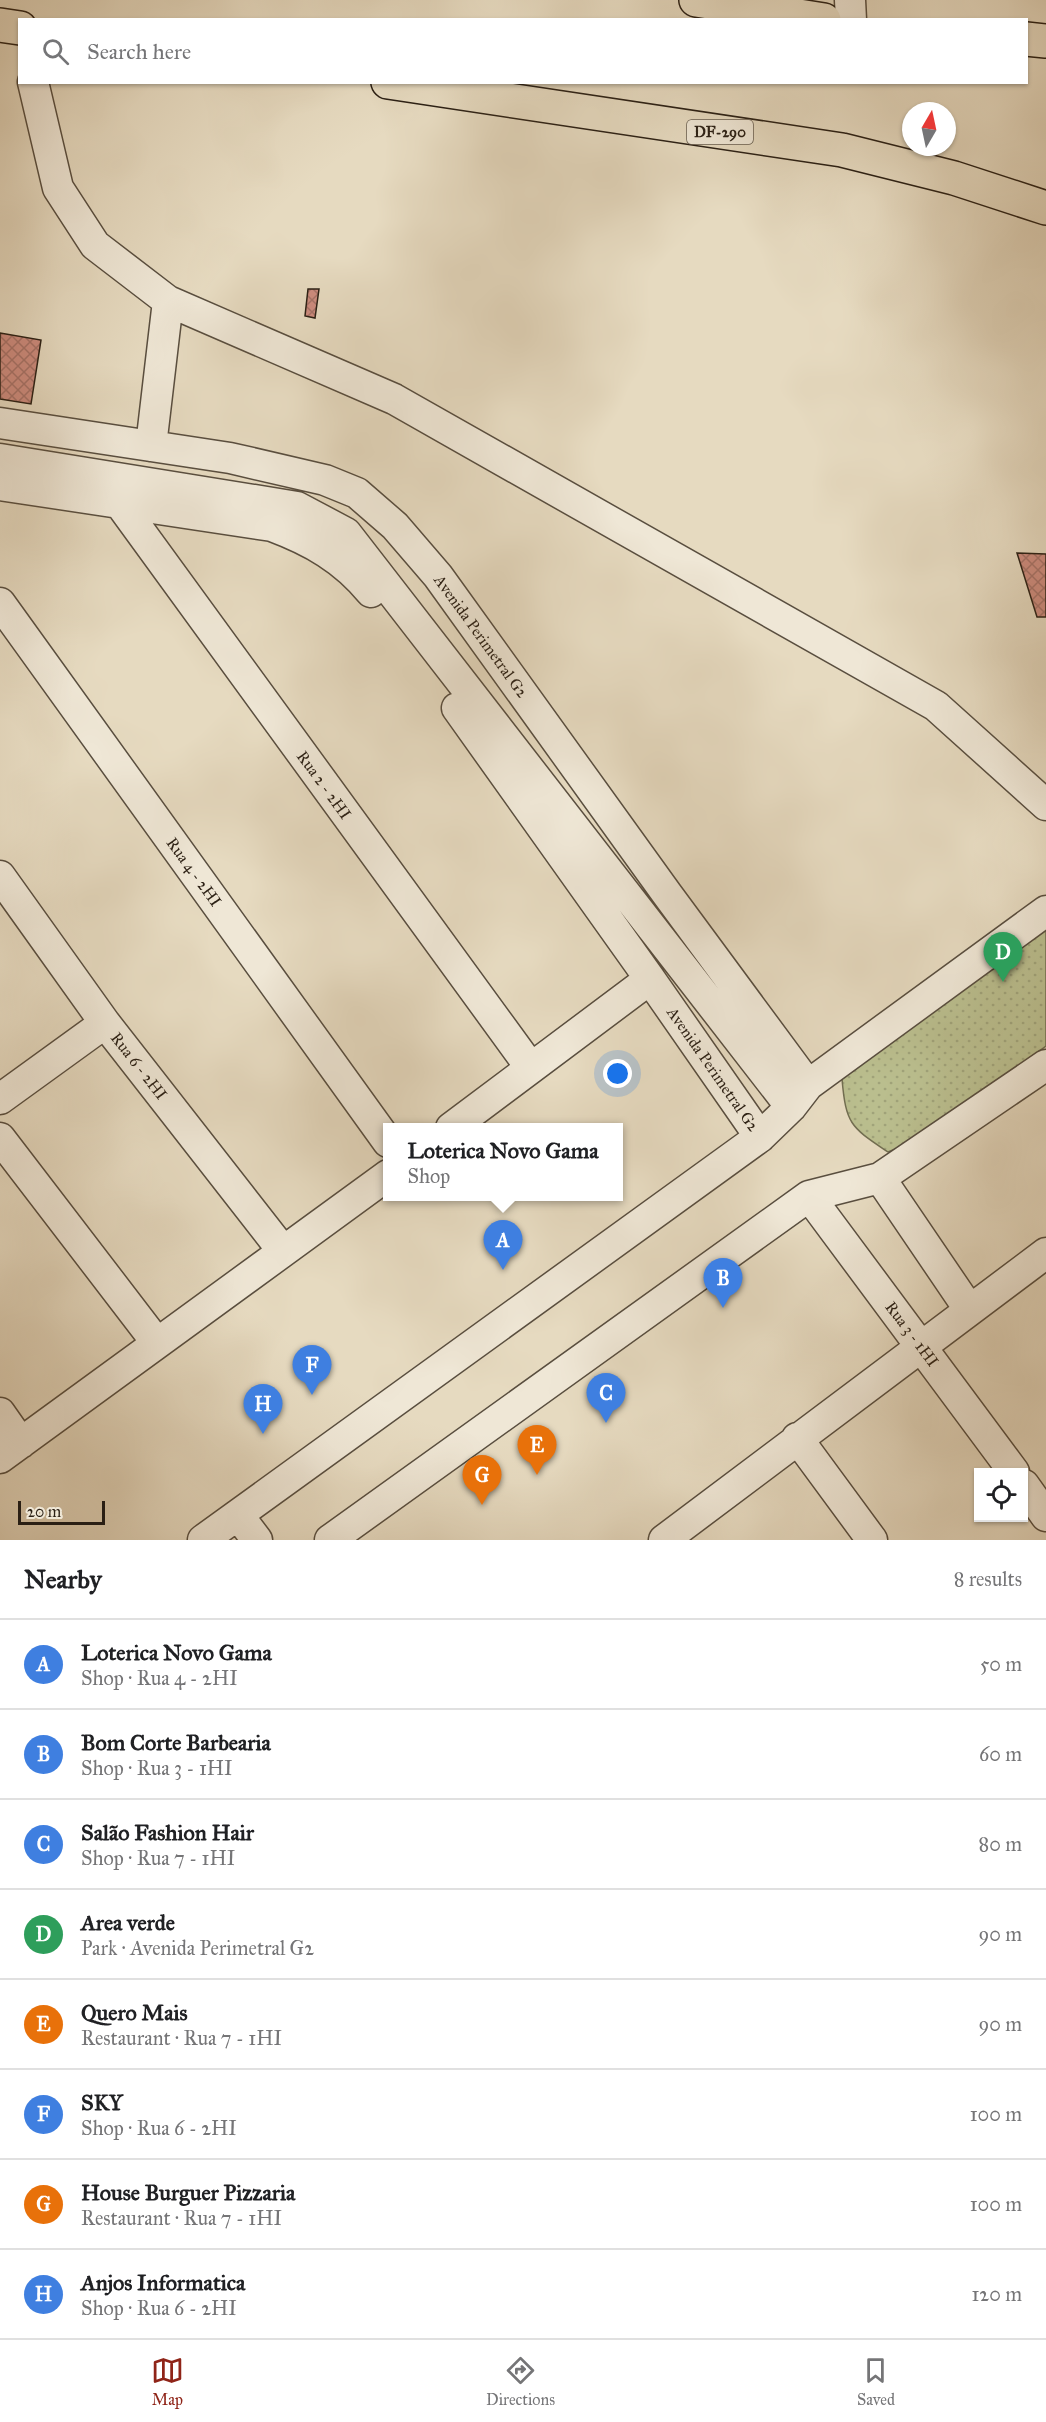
<!DOCTYPE html>
<meta charset="utf-8">
<style>
:root{--surface:#fff;--page:#f2f2f2;--text:#202124;--muted:#757577;--line:#e0e0e0;--accent:#8f2418}
body{margin:0;font-family:"IM FELL Great Primer",serif;background:var(--page);color:var(--text)}
.controls{position:absolute;right:18px;bottom:18px;display:grid;overflow:hidden;border-radius:0px;box-shadow:0 2px 4px #0004}
.controls button{width:54px;height:54px;display:grid;place-items:center;padding:0;border:0;border-bottom:2px solid var(--line);background:var(--surface);color:var(--text);font:30px sans-serif}
.compass{position:absolute;left:902px;top:102px;width:54px;height:54px;border-radius:50%;background:var(--surface);box-shadow:0 2px 4px #0004;rotate:9deg}
.scale{position:absolute;left:18px;bottom:15px;width:87px;box-sizing:border-box;padding-left:6px;border:3px solid #2a1f14;border-top:0;font-size:16px;line-height:21px;white-space:nowrap;color:#2a1f14;-webkit-text-stroke:4px #efe7d6;paint-order:stroke}
.you{position:absolute;left:618px;top:1074px;width:21px;height:21px;margin:-15px;border:4px solid #fff;border-radius:50%;background:#1a73e8;box-shadow:0 0 0 9px #1a73e833}
.badge{display:grid;place-items:center;width:39px;height:39px;border-radius:50%;background:var(--accent);color:#fff;font-size:20px;font-weight:700}
.pin{position:absolute;translate:-50% -50px;filter:drop-shadow(0 2px 3px #0008)}
.pin::after{content:'';position:absolute;top:32px;width:21px;height:18px;background:inherit;clip-path:polygon(0 0,100% 0,50% 100%)}
.popup{position:absolute;left:383px;top:1123px;width:240px;height:78px;box-sizing:border-box;display:grid;place-content:center;border-radius:0px;background:var(--surface);filter:drop-shadow(0 2px 4px #0005);font-size:20px;white-space:nowrap;color:var(--muted)}
.popup b{font-size:22px;color:var(--text)}
.popup::after{content:'';position:absolute;left:50%;top:100%;margin-left:-12px;border:12px solid transparent;border-top-color:var(--surface)}
.list{margin:0;padding:0;list-style:none}
h2{display:flex;justify-content:space-between;align-items:center;height:78px;margin:0;padding:0 24px;font-size:26px}
h2 small{font-size:20px;font-weight:400;color:var(--muted)}
.list li{display:grid;grid-template-columns:39px 1fr auto;gap:18px;align-items:center;box-sizing:border-box;height:90px;padding:0 24px;border-top:2px solid var(--line)}
.list b{display:block;font-size:22px;white-space:nowrap}
.list p{margin:0;font-size:20px;white-space:nowrap;color:var(--muted)}
.list em{font-size:20px;font-style:normal;color:var(--muted)}
.icon{flex:none;width:33px;height:33px;fill:none;stroke:currentColor;stroke-width:2;stroke-linecap:round;stroke-linejoin:round}
.map{position:relative;flex:none;width:1046px;height:1540px;overflow:hidden}
.search{position:absolute;background:var(--surface);box-shadow:0 2px 4px #0004;left:18px;right:18px;top:18px;height:66px;display:flex;align-items:center;gap:15px;box-sizing:border-box;padding:0 21px;border-radius:0px;color:var(--muted);font-size:22px}
.sheet{height:798px;background:var(--surface)}
nav{display:flex;justify-content:space-around;align-items:center;box-sizing:border-box;height:84px;border-top:2px solid var(--line);background:var(--surface);font-size:16px;color:var(--muted)}
nav a{display:grid;justify-items:center;gap:3px}
nav .on{color:var(--accent)}
.map>svg:first-child{display:block}
.grass{fill:url(#grass-dots);stroke:#726e51;stroke-width:1.5}
.building{fill:url(#building-cross-hatch);stroke:#2a1f14;stroke-width:1.5}
.lines{fill:none;stroke-linecap:round;stroke-linejoin:round}
.minor-casing{stroke:#594e3f;stroke-width:33}
.highway-casing{stroke:#2a1f14;stroke-width:36}
.minor{stroke:#efe7d6;stroke-width:30}
.highway{stroke:#e6dac0;stroke-width:33}
.labels{text-anchor:middle;dominant-baseline:central;stroke-width:5;stroke-linejoin:round;paint-order:stroke}
.shield{fill:#efe7d6;stroke:#655b4e;stroke-width:1.5}
.shield-label{font-size:15px;font-weight:bold;fill:#2a1f14}
.street-label{font-size:16px;fill:#2a1f14;stroke:#efe7d6}
</style>
<div class="map">
<svg width="1046" height="1540" viewBox="0 0 1046 1540">
<defs>
<pattern id="grass-dots" width="8" height="8" patternUnits="userSpaceOnUse" patternTransform="scale(1.5)"><rect width="8" height="8" fill="#babe8e"/><path d="M2 2h.1M6 6h.1" fill="none" stroke="#a0a37a" stroke-width="1.8" stroke-linecap="round"/></pattern>
<pattern id="building-cross-hatch" width="8" height="8" patternUnits="userSpaceOnUse" patternTransform="scale(1.5)"><rect width="8" height="8" fill="#ce8c7f"/><path d="M0 0l8 8M0 8l8-8" fill="none" stroke="#a77267"/></pattern>
</defs>
<rect width="100%" height="100%" fill="#e6dac0"/>
<filter id="stains"><feTurbulence type="fractalNoise" baseFrequency=".00333" numOctaves="4"/><feColorMatrix values="0 0 0 0 .2 0 0 0 0 .09 0 0 0 0 .02 0 0 0 .5 -.17"/></filter>
<radialGradient id="worn" r=".72"><stop offset=".6" stop-color="#630" stop-opacity="0"/><stop offset="1" stop-color="#630" stop-opacity=".3"/></radialGradient>
<path class="grass" d="M 1046,918 L 1046,1046 L 915,1141 L 888,1152 C 851,1127 846,1125 842,1079 L 860,1055 Z"/>
<path class="building" d="M 308,289 L 319,289 L 315,318 L 305,316 Z
M 0,333 L 41,340 L 31,404 L 0,399 Z
M 1017,553 L 1046,554 L 1046,617 L 1037,617 Z"/>
<g class="lines">
<g class="minor-casing">
<path id="minor" d="M 850,0 L 851,20
M 33,82 L 58,188 L 95,245 L 168,301 L 394,399 L 936,706 L 1046,805
M 0,423 L 230,458 L 325,480 L 357,493 L 395,526 L 438,576 L 667,894 L 808,1085
M 151,446 L 168,301
M 0,459 L 297,507 L 346,533 L 791,1107
M 0,485 L 272,526 C 312,541 344,559 371,592
M 118,501 L 531,1068
M 0,603 L 388,1142
M 457,708 L 650,979 L 760,1137
M 0,876 L 105,1023 L 283,1251
M 0,1099 L 105,1023
M 451,1128 L 650,979
M 0,1138 L 157,1343
M 880,1178 L 969,1309
M 809,1196 L 1014,1472
M 0,1413 L 21,1443
M 797,1438 L 872,1540
M 0,1458 L 388,1175
M 1024,1485 L 1046,1516
M 238,1515 L 257,1540
M 203,1540 L 760,1137 L 791,1107 L 808,1085 L 1046,911
M 330,1540 L 809,1196 L 880,1178 L 1046,1065
M 664,1540 L 1046,1253"/>
</g>
<g class="highway-casing">
<path id="highway" d="M 696,0 L 824,20
M 0,25 L 20,28
M 1026,39 L 1046,41
M 388,82 L 842,150 L 954,178 L 1046,208"/>
</g>
<use href="#minor" class="minor"/>
<use href="#highway" class="highway"/>
</g>
<g class="labels">
<rect class="shield" x="687" y="120" width="66" height="24" rx="4.5"/>
<g class="shield-label">
<text x="720" y="132">DF-290</text>
</g>
<g class="street-label">
<text transform="translate(481 636) rotate(54)">Avenida Perimetral G2</text>
<text transform="translate(324 785) rotate(54)">Rua 2 - 2HI</text>
<text transform="translate(194 872) rotate(54)">Rua 4 - 2HI</text>
<text transform="translate(139 1066) rotate(52)">Rua 6 - 2HI</text>
<text transform="translate(713 1069) rotate(55)">Avenida Perimetral G2</text>
<text transform="translate(912 1334) rotate(53)">Rua 3 - 1HI</text>
</g>
</g>
<rect width="100%" height="100%" filter="url(#stains)"/>
<rect width="100%" height="100%" fill="url(#worn)"/>
</svg>
<div class="controls">
<button><svg class="icon" aria-label="locate" viewBox="0 0 24 24"><circle cx="12" cy="12" r="6"/><path d="M12 2v4M12 18v4M2 12h4M18 12h4"/></svg></button>
</div>
<svg class="compass" viewBox="-18 -18 36 36"><path d="M0-13l5 13h-10z" fill="#e53935"/><path d="M0 13l5-13h-10z" fill="#757577"/></svg>
<div class="scale">20 m</div>
<div class="you"></div>
<div class="pin badge" style="left:503px;top:1270px;background:#3f7fe0">A</div>
<div class="popup"><b>Loterica Novo Gama</b>Shop</div>
<div class="pin badge" style="left:723px;top:1308px;background:#3f7fe0">B</div>
<div class="pin badge" style="left:606px;top:1423px;background:#3f7fe0">C</div>
<div class="pin badge" style="left:1003px;top:982px;background:#2e9e5b">D</div>
<div class="pin badge" style="left:537px;top:1475px;background:#e8710a">E</div>
<div class="pin badge" style="left:312px;top:1395px;background:#3f7fe0">F</div>
<div class="pin badge" style="left:482px;top:1505px;background:#e8710a">G</div>
<div class="pin badge" style="left:263px;top:1434px;background:#3f7fe0">H</div>
<div class="search"><svg class="icon" aria-label="search" viewBox="0 0 24 24"><circle cx="10" cy="10" r="6"/><path d="M15 15l6 6"/></svg>Search here</div>
</div>
<section class="sheet">
<h2>Nearby<small>8 results</small></h2>
<ul class="list">
<li><span class="badge" style="background:#3f7fe0">A</span><div><b>Loterica Novo Gama</b><p>Shop · Rua 4 - 2HI</p></div><em>50 m</em></li>
<li><span class="badge" style="background:#3f7fe0">B</span><div><b>Bom Corte Barbearia</b><p>Shop · Rua 3 - 1HI</p></div><em>60 m</em></li>
<li><span class="badge" style="background:#3f7fe0">C</span><div><b>Salão Fashion Hair</b><p>Shop · Rua 7 - 1HI</p></div><em>80 m</em></li>
<li><span class="badge" style="background:#2e9e5b">D</span><div><b>Area verde</b><p>Park · Avenida Perimetral G2</p></div><em>90 m</em></li>
<li><span class="badge" style="background:#e8710a">E</span><div><b>Quero Mais</b><p>Restaurant · Rua 7 - 1HI</p></div><em>90 m</em></li>
<li><span class="badge" style="background:#3f7fe0">F</span><div><b>SKY</b><p>Shop · Rua 6 - 2HI</p></div><em>100 m</em></li>
<li><span class="badge" style="background:#e8710a">G</span><div><b>House Burguer Pizzaria</b><p>Restaurant · Rua 7 - 1HI</p></div><em>100 m</em></li>
<li><span class="badge" style="background:#3f7fe0">H</span><div><b>Anjos Informatica</b><p>Shop · Rua 6 - 2HI</p></div><em>120 m</em></li>
</ul>
</section>
<nav>
<a class="on"><svg class="icon" aria-label="map" viewBox="0 0 24 24"><path d="M3 6l6-2 6 2 6-2v14l-6 2-6-2-6 2zM9 4v14M15 6v14"/></svg>Map</a>
<a><svg class="icon" aria-label="directions" viewBox="0 0 24 24"><path d="M12 3l9 9-9 9-9-9zM9 14v-3h6M13 9l2 2-2 2"/></svg>Directions</a>
<a><svg class="icon" aria-label="saved" viewBox="0 0 24 24"><path d="M7 4h10v16l-5-4-5 4z"/></svg>Saved</a>
</nav>
